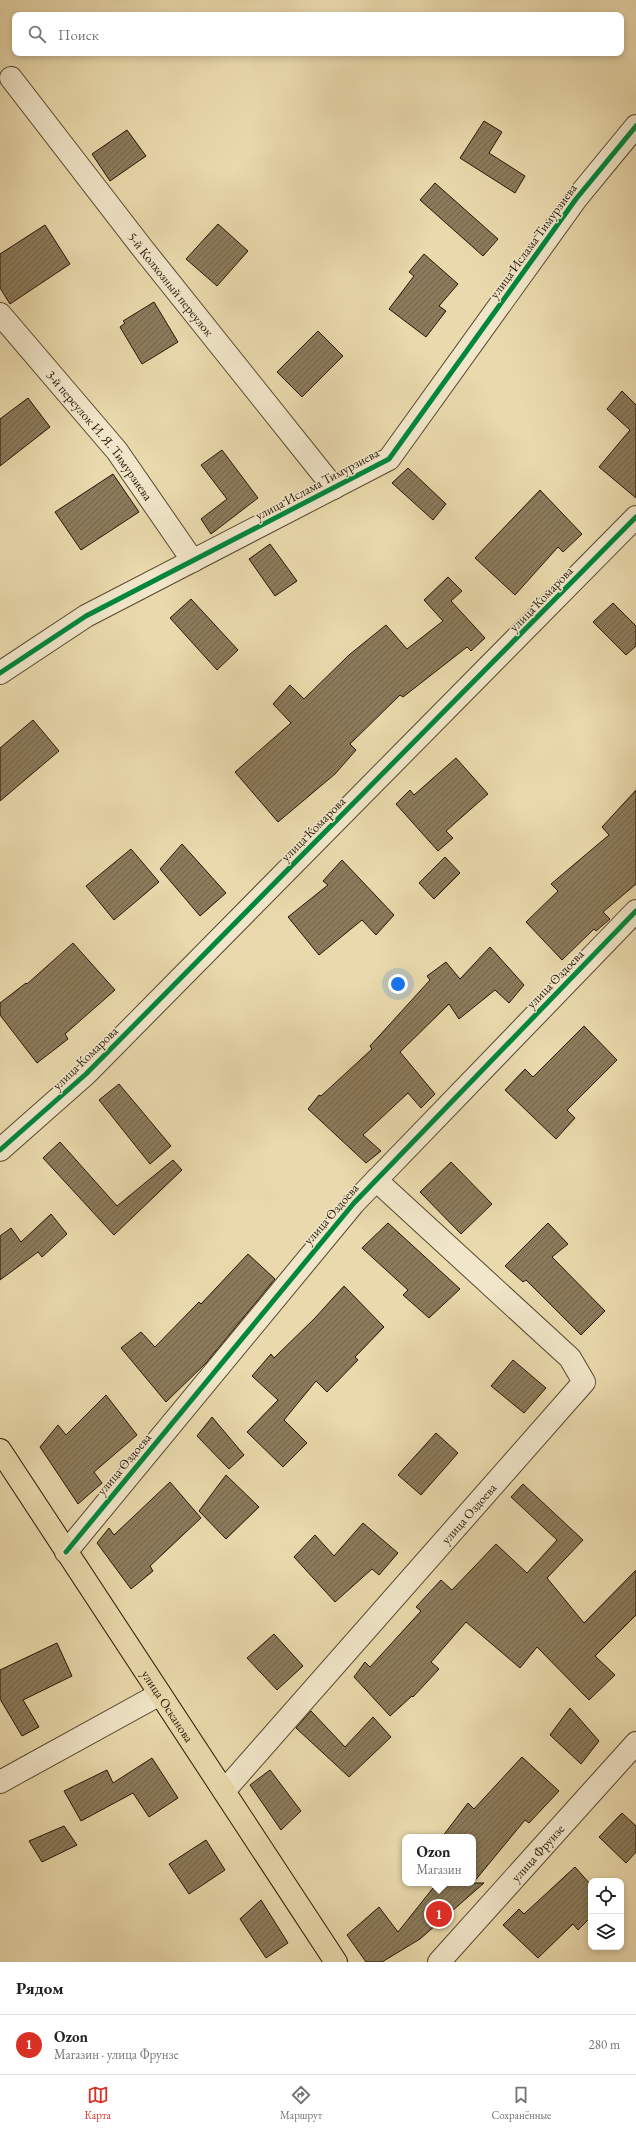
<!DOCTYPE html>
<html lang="ru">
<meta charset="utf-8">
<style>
:root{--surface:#fff;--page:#f2f2f2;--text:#202124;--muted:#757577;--line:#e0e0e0;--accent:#d93025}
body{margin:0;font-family:"EB Garamond",serif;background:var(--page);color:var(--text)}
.controls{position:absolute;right:12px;bottom:12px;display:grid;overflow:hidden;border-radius:8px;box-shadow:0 2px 6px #0003}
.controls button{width:36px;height:36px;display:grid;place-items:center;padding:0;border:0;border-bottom:1px solid var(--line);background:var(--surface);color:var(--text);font:20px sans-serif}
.you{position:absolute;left:398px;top:984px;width:14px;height:14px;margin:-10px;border:3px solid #fff;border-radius:50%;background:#1a73e8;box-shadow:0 0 0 6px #1a73e833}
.badge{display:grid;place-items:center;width:26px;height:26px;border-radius:50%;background:var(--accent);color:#fff;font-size:13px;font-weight:700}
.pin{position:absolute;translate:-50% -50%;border:2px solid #fff;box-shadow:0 1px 4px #0006}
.popup{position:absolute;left:402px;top:1834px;width:74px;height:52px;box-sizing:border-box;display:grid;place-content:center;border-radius:8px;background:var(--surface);filter:drop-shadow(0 1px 3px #0005);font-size:13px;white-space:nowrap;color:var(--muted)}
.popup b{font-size:15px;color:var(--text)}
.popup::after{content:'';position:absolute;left:50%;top:100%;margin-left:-8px;border:8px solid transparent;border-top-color:var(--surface)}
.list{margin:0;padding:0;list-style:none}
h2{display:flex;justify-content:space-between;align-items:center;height:52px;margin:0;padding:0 16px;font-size:17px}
h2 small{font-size:13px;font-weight:400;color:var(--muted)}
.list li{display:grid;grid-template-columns:26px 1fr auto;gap:12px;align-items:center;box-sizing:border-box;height:60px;padding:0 16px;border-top:1px solid var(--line)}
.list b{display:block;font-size:15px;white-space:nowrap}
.list p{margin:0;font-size:13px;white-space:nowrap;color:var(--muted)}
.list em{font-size:13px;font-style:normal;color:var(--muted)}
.icon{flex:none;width:22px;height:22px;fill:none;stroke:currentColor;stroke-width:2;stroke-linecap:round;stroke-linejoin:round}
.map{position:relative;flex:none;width:636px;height:1962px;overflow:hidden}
.search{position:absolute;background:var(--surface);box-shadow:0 2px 6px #0003;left:12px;right:12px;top:12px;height:44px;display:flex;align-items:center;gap:10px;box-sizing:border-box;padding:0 14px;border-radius:8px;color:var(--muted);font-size:15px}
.sheet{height:112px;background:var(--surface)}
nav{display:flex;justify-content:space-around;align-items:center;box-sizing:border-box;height:56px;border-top:1px solid var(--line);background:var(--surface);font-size:11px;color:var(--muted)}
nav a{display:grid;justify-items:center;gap:2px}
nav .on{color:var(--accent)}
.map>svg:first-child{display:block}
.building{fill:url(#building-hatch);stroke:#251604}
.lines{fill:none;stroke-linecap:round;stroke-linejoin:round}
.minor-casing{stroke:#56472e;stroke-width:24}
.major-casing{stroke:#251604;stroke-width:24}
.minor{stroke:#f1e6c9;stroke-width:22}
.major{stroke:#e9d9ac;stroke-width:22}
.cycleway-casing{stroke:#f1e6c9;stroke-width:8}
.cycleway{stroke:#00873e;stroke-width:5}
.labels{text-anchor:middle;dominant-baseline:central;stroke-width:3;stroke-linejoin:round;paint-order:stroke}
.street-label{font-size:13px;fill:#251604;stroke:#f1e6c9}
</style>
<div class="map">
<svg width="636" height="1962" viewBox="0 0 636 1962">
<defs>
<pattern id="building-hatch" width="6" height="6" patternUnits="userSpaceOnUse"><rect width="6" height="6" fill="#8b7b5b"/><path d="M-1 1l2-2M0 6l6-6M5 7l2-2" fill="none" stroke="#716449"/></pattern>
</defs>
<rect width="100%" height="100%" fill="#e9d9ac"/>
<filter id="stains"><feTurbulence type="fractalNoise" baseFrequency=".005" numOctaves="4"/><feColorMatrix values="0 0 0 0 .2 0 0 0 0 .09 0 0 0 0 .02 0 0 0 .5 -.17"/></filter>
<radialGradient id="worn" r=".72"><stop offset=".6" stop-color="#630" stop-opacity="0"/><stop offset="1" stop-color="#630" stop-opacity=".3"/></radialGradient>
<path class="building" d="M 484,121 L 502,132 L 489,153 L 525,176 L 515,193 L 460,158 Z
M 127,130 L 146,156 L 110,181 L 92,154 Z
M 435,183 L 498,239 L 483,256 L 420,200 Z
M 218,224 L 248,251 L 217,286 L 186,259 Z
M 45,225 L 70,264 L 10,304 L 0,288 L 0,254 Z
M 424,254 L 458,284 L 439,306 L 446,311 L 426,337 L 389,309 L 414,276 L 409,272 Z
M 154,302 L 178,342 L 142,364 L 120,327 L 125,323 L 123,321 Z
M 318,331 L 343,356 L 302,397 L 277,372 Z
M 622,391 L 636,405 L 636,498 L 599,467 L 630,430 L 607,409 Z
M 28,398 L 50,427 L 0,466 L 0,419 Z
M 222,450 L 258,498 L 211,534 L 201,519 L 227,499 L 201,465 Z
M 408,468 L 446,504 L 433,520 L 392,483 Z
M 113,474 L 139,512 L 81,550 L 55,512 Z
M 540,490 L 582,534 L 563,552 L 558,547 L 515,595 L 475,558 Z
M 270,544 L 297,581 L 275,596 L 249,559 Z
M 448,577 L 462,591 L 451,601 L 485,638 L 471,651 L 467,647 L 403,697 L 400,695 L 350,744 L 356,750 L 335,774 L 278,822 L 235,772 L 291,723 L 273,704 L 290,685 L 304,699 L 349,655 L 386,625 L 407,649 L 443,621 L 424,600 Z
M 191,599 L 238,650 L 217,670 L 170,618 Z
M 613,603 L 636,626 L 636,646 L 626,655 L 593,622 Z
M 33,720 L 59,751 L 0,801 L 0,748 Z
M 456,758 L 488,794 L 446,831 L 453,838 L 438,851 L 396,804 L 410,790 L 414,795 Z
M 636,790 L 636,884 L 603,912 L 610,919 L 596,931 L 594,929 L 562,960 L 526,922 L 558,891 L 551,884 L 609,835 L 602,827 Z
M 182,844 L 226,893 L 200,916 L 160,869 Z
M 131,849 L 159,882 L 114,920 L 86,886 Z
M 445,857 L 460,873 L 434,899 L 419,883 Z
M 342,860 L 394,915 L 376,935 L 362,920 L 319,955 L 288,917 L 328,885 L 323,881 Z
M 73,943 L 115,990 L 65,1034 L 68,1039 L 37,1063 L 0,1015 L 0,1003 L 26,983 L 27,984 Z
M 490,947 L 524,985 L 509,1003 L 495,990 L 459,1019 L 449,1004 L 400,1052 L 435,1094 L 421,1108 L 408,1093 L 363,1135 L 381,1151 L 366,1163 L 308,1109 L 319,1095 L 321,1096 L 372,1049 L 370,1046 L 430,980 L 427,976 L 446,962 L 460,979 Z
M 584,1026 L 617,1060 L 567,1110 L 575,1118 L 556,1139 L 505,1090 L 525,1069 L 533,1077 Z
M 119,1084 L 171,1146 L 150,1164 L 99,1100 Z
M 60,1142 L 117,1206 L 173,1160 L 182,1170 L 114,1235 L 43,1158 Z
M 451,1162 L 492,1204 L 461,1234 L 420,1192 Z
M 51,1214 L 67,1234 L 42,1257 L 38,1252 L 0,1280 L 0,1236 L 11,1228 L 21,1242 Z
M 388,1223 L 460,1289 L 429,1318 L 403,1295 L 408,1290 L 362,1248 Z
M 548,1223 L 568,1244 L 552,1257 L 605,1311 L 581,1335 L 526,1280 L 523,1282 L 505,1266 Z
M 248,1254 L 275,1279 L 206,1363 L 166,1402 L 121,1348 L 141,1332 L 155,1347 L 199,1302 L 201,1304 Z
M 344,1286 L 384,1327 L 355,1357 L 358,1360 L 327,1392 L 316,1381 L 284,1420 L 307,1443 L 283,1467 L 247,1432 L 278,1400 L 252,1376 L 271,1354 L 274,1358 L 315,1318 Z
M 513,1360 L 546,1388 L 524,1413 L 491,1386 Z
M 106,1395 L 137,1435 L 94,1472 L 102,1483 L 78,1504 L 40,1447 L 58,1425 L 66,1435 Z
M 212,1417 L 244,1455 L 229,1469 L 197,1436 Z
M 436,1433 L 458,1453 L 421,1495 L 398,1475 Z
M 226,1475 L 259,1507 L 226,1539 L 199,1511 Z
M 170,1482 L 201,1518 L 150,1566 L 153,1571 L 131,1589 L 97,1543 L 109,1528 L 114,1535 Z
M 523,1484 L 583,1540 L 547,1578 L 584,1623 L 636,1570 L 636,1615 L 595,1656 L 615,1675 L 589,1700 L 537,1647 L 520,1668 L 466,1622 L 431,1662 L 439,1669 L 413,1697 L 412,1696 L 390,1716 L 354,1677 L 365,1662 L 370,1667 L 421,1611 L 416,1607 L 441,1580 L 452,1590 L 496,1544 L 527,1573 L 557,1540 L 511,1497 Z
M 363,1523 L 398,1553 L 379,1575 L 372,1569 L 335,1602 L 294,1557 L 315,1535 L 334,1556 Z
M 274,1634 L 303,1666 L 277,1690 L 247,1658 Z
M 57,1643 L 72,1676 L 23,1700 L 39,1727 L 22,1736 L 0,1699 L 0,1670 Z
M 570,1708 L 599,1741 L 581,1764 L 550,1735 Z
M 311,1711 L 345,1747 L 373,1717 L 391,1737 L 349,1777 L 296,1728 Z
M 522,1757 L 559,1791 L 529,1823 L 525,1820 L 473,1883 L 484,1883 L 420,1939 L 382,1962 L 366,1962 L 347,1935 L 379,1907 L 398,1932 L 437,1883 L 473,1883 L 473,1837 L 442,1837 L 468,1803 L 474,1809 Z
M 152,1758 L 178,1798 L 149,1817 L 133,1793 L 81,1821 L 64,1791 L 107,1770 L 113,1783 Z
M 270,1770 L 301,1811 L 281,1830 L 250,1785 Z
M 622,1813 L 636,1826 L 636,1852 L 626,1863 L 599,1837 Z
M 64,1826 L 77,1845 L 42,1862 L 29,1841 Z
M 206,1840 L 225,1870 L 189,1894 L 169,1864 Z
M 575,1867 L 591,1885 L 591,1917 L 578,1930 L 573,1924 L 538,1958 L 503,1925 L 519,1909 L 524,1914 Z
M 261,1900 L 288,1943 L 266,1958 L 240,1919 Z"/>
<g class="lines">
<g class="minor-casing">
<g id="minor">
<path id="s1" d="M 11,78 L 143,249 L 334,488"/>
<path id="s2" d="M 0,314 L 117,451 L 193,561"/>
<path d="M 0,673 L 86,616 L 389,459 L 576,199 L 636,126"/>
<path d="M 0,1150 L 86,1074 L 636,517"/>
<path d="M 66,1552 L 354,1203 L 636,911"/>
<path d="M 0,1782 L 160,1694"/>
<path id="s3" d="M 224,1791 L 584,1382 L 570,1358 L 376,1180"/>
<path id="s4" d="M 439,1962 L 636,1743"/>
</g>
</g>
<g class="major-casing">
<g id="major">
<path id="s5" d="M 0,1450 L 336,1962"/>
</g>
</g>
<use href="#minor" class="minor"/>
<use href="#major" class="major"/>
<g class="cycleway-casing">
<path id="cycleway" d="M 0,673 L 86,616 L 389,459 L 576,199 L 636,126
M 0,1150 L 86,1074 L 636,517
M 66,1552 L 354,1203 L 636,911"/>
</g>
<use href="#cycleway" class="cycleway"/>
</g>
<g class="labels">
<g class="street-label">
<text transform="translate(533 241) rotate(-54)">улица Ислама Тимурзиева</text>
<text stroke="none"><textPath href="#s1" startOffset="261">5-й Колхозный переулок</textPath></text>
<text stroke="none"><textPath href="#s2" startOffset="157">3-й переулок И. Я. Тимурзиева</textPath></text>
<text transform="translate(317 484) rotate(-28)">улица Ислама Тимурзиева</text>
<text transform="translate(541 599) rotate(-46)">улица Комарова</text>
<text transform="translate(313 829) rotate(-45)">улица Комарова</text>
<text transform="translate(555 979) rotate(-46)">улица Оздоева</text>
<text transform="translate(85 1058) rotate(-44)">улица Комарова</text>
<text transform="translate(331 1214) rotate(-49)">улица Оздоева</text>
<text transform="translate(124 1464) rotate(-50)">улица Оздоева</text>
<text stroke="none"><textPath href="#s3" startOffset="370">улица Оздоева</textPath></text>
<text stroke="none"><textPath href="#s5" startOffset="306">улица Осканова</textPath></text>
<text stroke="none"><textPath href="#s4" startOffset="147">улица Фрунзе</textPath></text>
</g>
</g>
<rect width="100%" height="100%" filter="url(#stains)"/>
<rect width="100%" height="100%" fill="url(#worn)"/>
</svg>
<div class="controls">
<button><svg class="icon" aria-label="locate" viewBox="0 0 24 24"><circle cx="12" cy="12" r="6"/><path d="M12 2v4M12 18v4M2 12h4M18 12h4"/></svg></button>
<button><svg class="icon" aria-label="layers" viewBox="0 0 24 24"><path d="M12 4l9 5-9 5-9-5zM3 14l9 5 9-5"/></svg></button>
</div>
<div class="you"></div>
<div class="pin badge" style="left:439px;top:1914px">1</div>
<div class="popup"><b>Ozon</b>Магазин</div>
<div class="search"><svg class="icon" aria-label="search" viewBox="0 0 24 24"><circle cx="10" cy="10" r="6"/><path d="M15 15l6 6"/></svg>Поиск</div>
</div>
<section class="sheet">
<h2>Рядом<small></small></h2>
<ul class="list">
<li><span class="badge">1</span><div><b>Ozon</b><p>Магазин · улица Фрунзе</p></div><em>280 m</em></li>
</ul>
</section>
<nav>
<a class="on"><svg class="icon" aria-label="map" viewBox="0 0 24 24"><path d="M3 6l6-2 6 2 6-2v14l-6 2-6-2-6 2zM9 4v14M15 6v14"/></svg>Карта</a>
<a><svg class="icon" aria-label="directions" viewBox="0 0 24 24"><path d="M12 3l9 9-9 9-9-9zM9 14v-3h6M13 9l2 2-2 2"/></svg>Маршрут</a>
<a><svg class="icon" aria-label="saved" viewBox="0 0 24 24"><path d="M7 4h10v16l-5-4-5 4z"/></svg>Сохранённые</a>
</nav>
